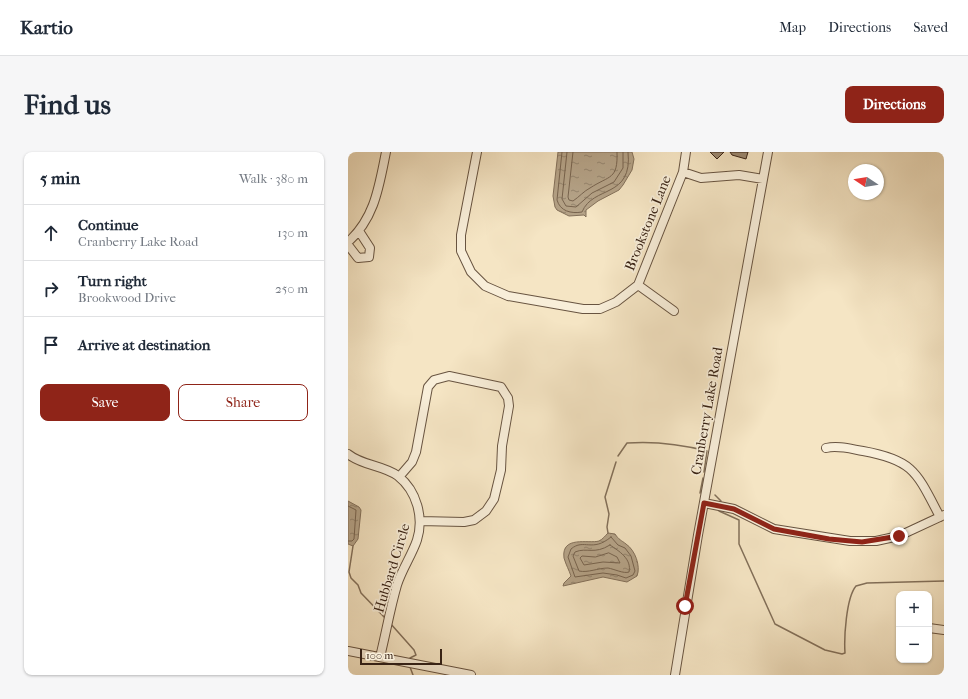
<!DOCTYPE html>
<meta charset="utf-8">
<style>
:root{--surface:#fff;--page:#f6f6f7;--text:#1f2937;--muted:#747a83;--line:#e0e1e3;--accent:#8f2418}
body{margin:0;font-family:"IM FELL French Canon",serif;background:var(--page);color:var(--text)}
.controls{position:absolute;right:12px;bottom:12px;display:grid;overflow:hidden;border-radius:8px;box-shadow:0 1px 3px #0004}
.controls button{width:36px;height:36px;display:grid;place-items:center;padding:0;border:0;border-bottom:1px solid var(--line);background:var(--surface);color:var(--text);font:20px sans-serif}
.compass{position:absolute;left:500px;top:12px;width:36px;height:36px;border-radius:50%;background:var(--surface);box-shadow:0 1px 3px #0004;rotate:282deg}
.scale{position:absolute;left:12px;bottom:10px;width:82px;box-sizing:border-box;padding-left:4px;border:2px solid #392315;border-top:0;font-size:11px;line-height:14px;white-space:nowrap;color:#392315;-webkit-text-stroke:3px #f8eed9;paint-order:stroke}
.stop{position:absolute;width:12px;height:12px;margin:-9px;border:3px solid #8f2418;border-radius:50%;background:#fff}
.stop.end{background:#8f2418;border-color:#fff;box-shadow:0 1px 4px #0008}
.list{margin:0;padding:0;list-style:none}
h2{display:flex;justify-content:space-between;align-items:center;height:52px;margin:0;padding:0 16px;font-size:17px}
h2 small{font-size:13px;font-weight:400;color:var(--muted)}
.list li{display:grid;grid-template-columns:26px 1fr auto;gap:12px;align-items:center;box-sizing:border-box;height:56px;padding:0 16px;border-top:1px solid var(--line)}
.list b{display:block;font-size:15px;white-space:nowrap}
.list p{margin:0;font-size:13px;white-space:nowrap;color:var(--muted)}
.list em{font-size:13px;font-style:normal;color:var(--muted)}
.actions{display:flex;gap:8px;padding:12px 16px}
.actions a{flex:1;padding:9px 0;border:1px solid var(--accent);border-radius:8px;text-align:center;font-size:14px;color:var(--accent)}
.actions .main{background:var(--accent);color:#fff}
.icon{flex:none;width:22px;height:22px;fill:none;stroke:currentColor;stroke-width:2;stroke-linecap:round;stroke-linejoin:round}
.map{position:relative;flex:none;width:596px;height:523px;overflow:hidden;border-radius:8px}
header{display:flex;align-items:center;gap:24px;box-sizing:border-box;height:56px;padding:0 20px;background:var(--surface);border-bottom:1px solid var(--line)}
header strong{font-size:19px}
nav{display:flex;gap:22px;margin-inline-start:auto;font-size:14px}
.intro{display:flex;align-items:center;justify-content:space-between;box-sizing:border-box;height:96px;padding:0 24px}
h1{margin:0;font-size:28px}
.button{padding:10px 18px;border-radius:8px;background:var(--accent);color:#fff;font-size:14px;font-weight:700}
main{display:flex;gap:24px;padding:0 24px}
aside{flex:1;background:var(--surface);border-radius:8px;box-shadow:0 1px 3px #0004}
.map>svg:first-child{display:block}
.water{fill:url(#water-ripples);stroke:#83705a}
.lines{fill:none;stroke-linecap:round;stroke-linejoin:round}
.shore{stroke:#77634e;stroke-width:1}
.stream{stroke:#83705a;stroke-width:1.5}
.building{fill:#9b8870;stroke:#392315}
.minor-casing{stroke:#685441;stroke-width:10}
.minor{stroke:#f8eed9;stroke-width:8}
.route{stroke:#8f2418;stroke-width:5}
.labels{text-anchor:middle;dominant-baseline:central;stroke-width:3.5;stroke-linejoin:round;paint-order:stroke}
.street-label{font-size:14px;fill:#392315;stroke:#f8eed9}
</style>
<header>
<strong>Kartio</strong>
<nav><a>Map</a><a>Directions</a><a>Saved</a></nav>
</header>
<div class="intro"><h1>Find us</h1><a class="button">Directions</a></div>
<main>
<aside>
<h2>5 min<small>Walk · 380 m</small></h2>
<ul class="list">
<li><svg class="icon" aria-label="ahead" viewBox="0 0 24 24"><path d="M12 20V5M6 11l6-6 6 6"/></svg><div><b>Continue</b><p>Cranberry Lake Road</p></div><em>130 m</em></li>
<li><svg class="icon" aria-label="right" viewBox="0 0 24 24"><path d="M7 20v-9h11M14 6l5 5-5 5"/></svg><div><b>Turn right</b><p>Brookwood Drive</p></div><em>250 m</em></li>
<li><svg class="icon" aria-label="arrive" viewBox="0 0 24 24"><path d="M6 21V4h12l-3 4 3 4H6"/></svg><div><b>Arrive at destination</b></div></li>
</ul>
<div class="actions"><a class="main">Save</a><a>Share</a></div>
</aside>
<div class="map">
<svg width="596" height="523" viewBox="0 0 596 523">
<defs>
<pattern id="water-ripples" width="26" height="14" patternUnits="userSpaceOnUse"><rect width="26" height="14" fill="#b5a388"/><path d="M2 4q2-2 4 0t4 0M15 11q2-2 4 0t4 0" fill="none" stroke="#94846e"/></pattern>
</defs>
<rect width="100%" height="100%" fill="#f5e5c4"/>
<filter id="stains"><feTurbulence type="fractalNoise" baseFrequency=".005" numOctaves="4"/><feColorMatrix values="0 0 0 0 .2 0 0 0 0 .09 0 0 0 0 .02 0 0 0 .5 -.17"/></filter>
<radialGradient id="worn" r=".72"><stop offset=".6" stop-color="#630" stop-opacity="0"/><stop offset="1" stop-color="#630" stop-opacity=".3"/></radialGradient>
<path class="water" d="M 210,0 L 284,0 L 286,7 L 284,18 L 275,33 L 271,38 L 250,49 L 238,58 L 238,65 L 236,63 L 221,64 L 209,58 L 207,55 L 205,44 Z
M 0,349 L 11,355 L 13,358 L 10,387 L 5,394 L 0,392 Z
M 260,381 L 267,382 C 271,388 273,388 278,392 C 287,398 293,414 289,424 L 279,430 L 255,425 L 215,434 L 216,431 L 223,424 C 221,418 218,413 216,406 C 213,383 241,392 251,389 C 255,387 257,384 260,381 Z"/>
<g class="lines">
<path class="shore" d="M 214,0 L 209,48 C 212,59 223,62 234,60 C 245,33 285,47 280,0
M 219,0 L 214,47 L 218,54 L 228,55 L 244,41 L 266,30 L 275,16 L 275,0
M 225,0 L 220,45 L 221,48 L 225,49 C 231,45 236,39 242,36 C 262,23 270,28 269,0
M 0,354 L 8,358 L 6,387 L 4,389 L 0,389
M 263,385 L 270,393 L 277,396 L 283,404 L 287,419 L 285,423 L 278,426 L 269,423 L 255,421 L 227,425 L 220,405 L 223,397 C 236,386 244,401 263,385 Z
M 262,393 C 271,399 284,407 281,420 C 276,422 266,417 260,416 C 250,416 240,421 231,419 L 225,404 L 227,400 C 239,395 246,403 262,393 Z
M 261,401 L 269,405 L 272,411 L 255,410 L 236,413 L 232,406 L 234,404 L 247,405 Z"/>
<path class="stream" d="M 270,304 L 279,291 C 307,289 332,292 359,299 L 356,320
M 352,341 L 355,326
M 367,343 L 373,349
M 371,359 L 391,368 L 391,392 L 427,472 L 477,498 L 494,502 L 497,501 C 496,486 498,446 508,434 L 519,431 L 596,429
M 260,381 L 259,375 L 261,362 L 257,345 L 268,310
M 5,394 L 1,420 L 3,426 L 10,433 L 13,441 L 38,467
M 42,471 L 66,498 L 68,503 L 62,506 L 62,509
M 62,515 L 65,523"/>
</g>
<path class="building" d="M 362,0 L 376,0 L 369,7 Z
M 382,0 L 400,0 L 398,7 L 384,3 Z"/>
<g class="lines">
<g class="minor-casing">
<path id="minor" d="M 129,0 L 113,83 L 113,99 L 123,120 L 137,134 L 160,144 L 235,157 L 252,157 L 268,150 L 290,133 L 335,20 L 338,0
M 335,20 L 353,26 L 391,23 L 415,27
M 0,90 C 27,66 31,34 38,0
M 0,93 L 10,106 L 21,105 L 22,96 L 11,79
M 290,133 L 326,159
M 478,296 C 490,293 503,297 515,299 C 566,308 569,321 592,365
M 0,302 C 15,314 35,313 50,324 C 69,339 76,366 69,388 C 64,403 54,417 49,433 C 42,457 38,481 32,505
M 51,325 L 64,310 L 68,300 L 80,235 L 86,228 L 101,224 L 153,235 L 160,246 L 161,254 L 154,294 L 153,318 L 146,347 L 138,359 L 126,368 L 116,370 L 72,369
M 356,351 L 386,357 L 426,377 L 502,389 L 528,389 L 551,384 L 596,363
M 581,476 L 596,478
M 0,499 L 123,523
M 327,523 L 350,383 L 420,0"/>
</g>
<use href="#minor" class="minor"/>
</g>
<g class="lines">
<path class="route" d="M 337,454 L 356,351 L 386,357 L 426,377 L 481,387 L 514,390 L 551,384"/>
</g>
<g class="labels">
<g class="street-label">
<text transform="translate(300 71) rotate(-68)">Brookstone Lane</text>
<text transform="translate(359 259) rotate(-80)">Cranberry Lake Road</text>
<text transform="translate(44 416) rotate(-73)">Hubbard Circle</text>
</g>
</g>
<rect width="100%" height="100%" filter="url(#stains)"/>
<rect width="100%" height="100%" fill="url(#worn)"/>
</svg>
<div class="controls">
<button>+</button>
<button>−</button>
</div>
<svg class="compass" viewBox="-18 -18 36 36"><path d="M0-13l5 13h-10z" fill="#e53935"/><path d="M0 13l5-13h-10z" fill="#747a83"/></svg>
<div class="scale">100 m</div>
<div class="stop" style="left:337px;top:454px"></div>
<div class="stop end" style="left:551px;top:384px"></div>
</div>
</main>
